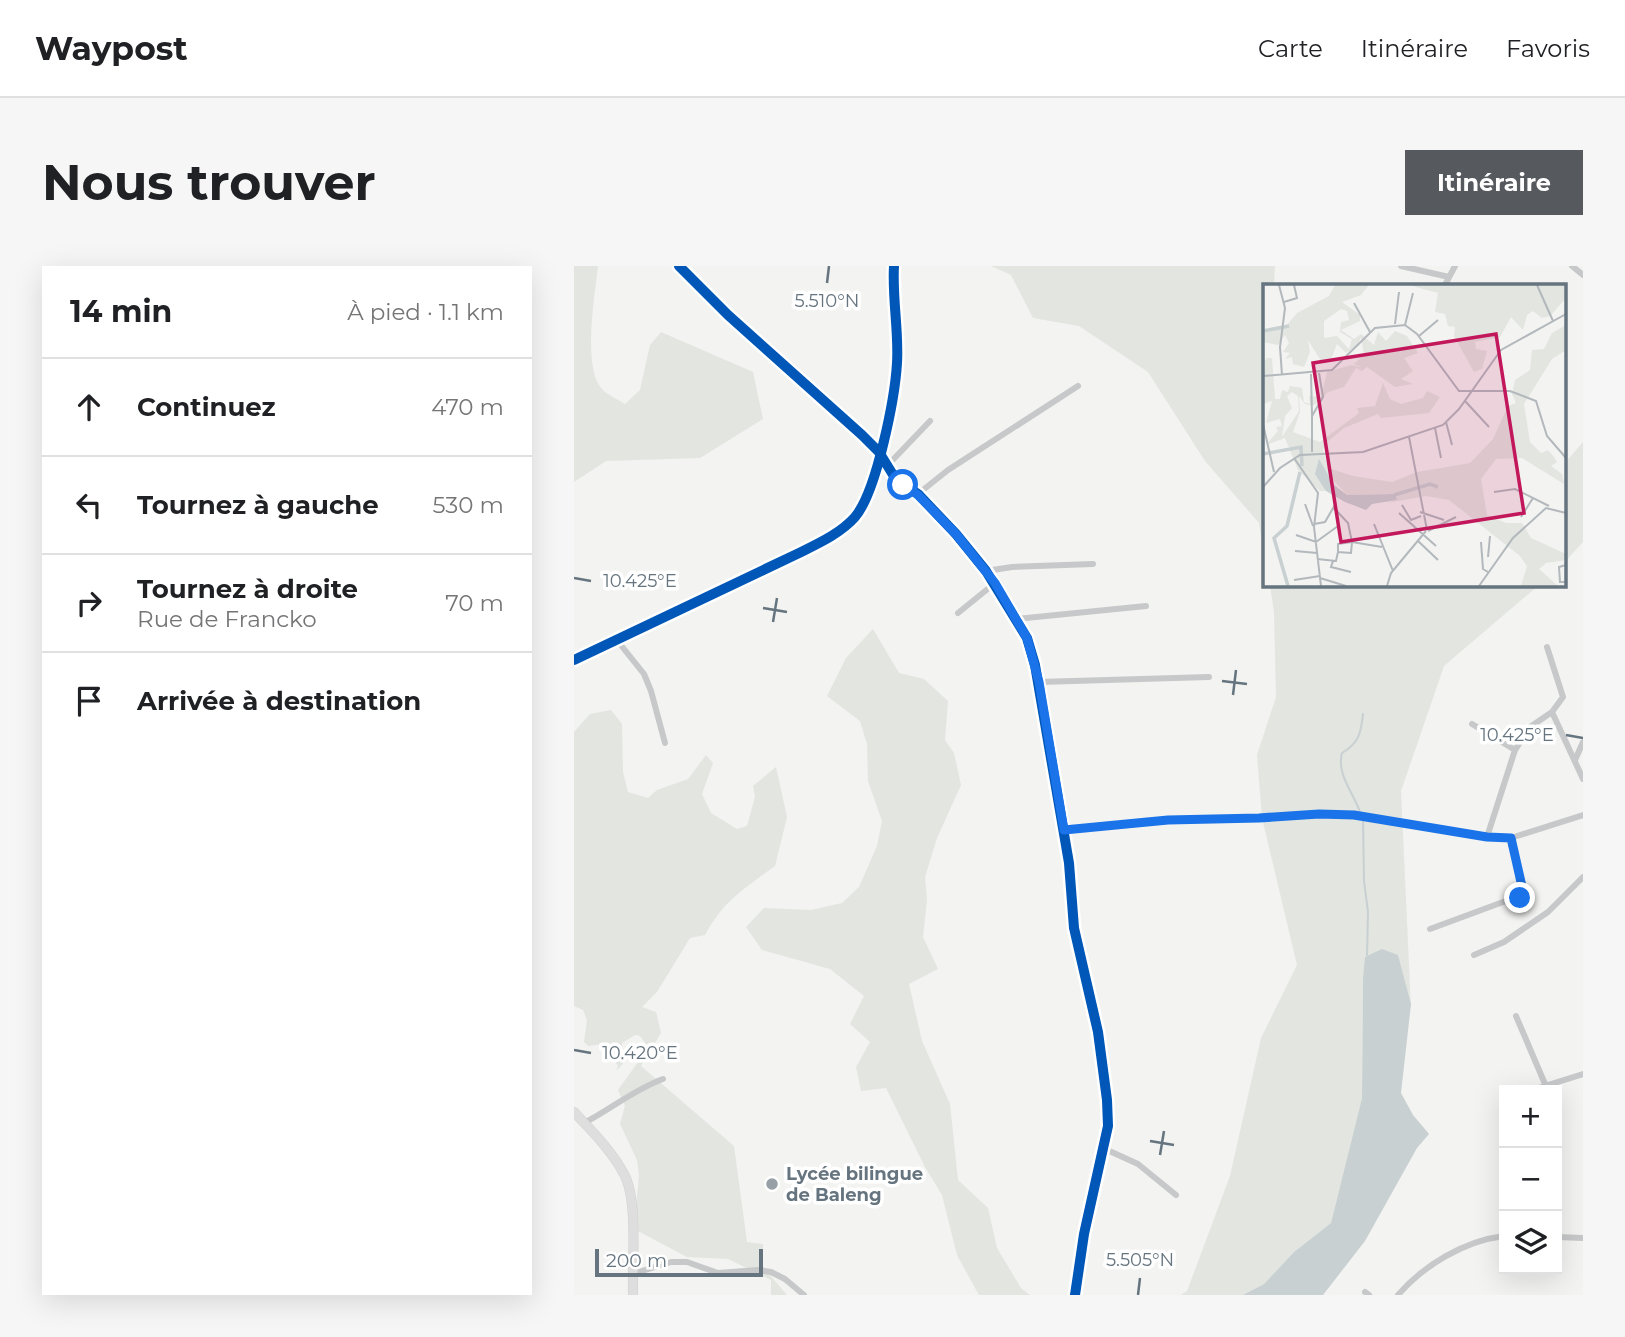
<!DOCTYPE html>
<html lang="fr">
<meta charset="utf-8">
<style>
:root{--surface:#fff;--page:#f6f6f6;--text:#202124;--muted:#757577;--line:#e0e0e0;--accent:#565a5f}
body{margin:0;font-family:Montserrat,sans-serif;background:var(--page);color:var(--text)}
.controls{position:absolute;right:21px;bottom:21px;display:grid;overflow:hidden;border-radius:0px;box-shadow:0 7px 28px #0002}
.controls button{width:63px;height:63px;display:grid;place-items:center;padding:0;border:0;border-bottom:2px solid var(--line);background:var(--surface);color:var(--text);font:35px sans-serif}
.scale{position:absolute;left:21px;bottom:18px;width:168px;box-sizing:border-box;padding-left:7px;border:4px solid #65747f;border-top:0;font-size:19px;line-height:24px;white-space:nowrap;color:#65747f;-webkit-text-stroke:5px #fff;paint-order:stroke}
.stop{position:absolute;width:21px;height:21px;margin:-16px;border:5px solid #1a73e8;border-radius:50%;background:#fff}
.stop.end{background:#1a73e8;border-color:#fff;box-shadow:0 2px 7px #0008}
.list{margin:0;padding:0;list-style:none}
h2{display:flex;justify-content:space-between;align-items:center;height:91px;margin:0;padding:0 28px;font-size:30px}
h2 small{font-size:23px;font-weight:400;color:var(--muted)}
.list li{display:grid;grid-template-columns:46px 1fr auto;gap:21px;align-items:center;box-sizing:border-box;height:98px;padding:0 28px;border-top:2px solid var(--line)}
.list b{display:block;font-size:26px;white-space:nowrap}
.list p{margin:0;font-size:23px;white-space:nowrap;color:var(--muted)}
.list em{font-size:23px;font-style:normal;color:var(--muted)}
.icon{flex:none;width:38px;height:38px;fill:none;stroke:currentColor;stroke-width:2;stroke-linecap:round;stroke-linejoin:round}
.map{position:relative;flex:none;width:1009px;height:1029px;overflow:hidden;border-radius:0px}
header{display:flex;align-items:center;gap:42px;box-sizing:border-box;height:98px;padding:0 35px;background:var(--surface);border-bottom:2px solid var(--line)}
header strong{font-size:33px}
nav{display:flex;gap:38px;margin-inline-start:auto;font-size:24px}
.intro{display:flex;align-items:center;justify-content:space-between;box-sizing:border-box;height:168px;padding:0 42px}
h1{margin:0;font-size:49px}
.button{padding:18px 32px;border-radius:0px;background:var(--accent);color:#fff;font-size:24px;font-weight:700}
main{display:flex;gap:42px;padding:0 42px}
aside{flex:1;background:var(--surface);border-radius:0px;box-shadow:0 7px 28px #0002}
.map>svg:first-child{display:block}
.green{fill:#e2e5e0}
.water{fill:#c8d0d2}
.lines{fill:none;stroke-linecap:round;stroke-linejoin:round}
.stream{stroke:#c8d0d2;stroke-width:2}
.secondary-casing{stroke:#d0d0d0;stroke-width:10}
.street{stroke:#c7c8c9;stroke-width:6}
.secondary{stroke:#dddedd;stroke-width:9}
.cycleway-casing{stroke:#fff;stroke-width:15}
.cycleway{stroke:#0057b8;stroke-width:10}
.route{stroke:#1a73e8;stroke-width:9}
.ticks{fill:none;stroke:#65747f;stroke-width:2.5}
.poi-dot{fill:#97a0a7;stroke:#fff;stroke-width:2.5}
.labels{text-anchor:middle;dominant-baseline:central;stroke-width:7;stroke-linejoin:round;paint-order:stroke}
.poi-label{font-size:18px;font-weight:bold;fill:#65747f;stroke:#fff;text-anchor:start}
.inset-river{fill:none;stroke:#c8d0d2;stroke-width:3.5}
.inset-road{fill:none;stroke:#b2b8bc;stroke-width:2}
.view{fill:#c2185b;fill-opacity:0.15;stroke:#c2185b;stroke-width:3.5}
.inset-edge{fill:none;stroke:#65747f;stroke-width:3.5}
.ticks-label{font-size:18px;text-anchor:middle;fill:#65747f;stroke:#fff;stroke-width:7;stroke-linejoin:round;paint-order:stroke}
</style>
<header>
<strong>Waypost</strong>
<nav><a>Carte</a><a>Itinéraire</a><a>Favoris</a></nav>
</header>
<div class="intro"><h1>Nous trouver</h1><a class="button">Itinéraire</a></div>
<main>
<aside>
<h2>14 min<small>À pied · 1.1 km</small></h2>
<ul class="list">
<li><svg class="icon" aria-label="ahead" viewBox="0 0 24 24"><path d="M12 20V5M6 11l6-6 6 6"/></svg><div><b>Continuez</b></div><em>470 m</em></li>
<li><svg class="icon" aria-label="left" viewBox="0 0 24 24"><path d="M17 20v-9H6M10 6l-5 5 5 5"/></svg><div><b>Tournez à gauche</b></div><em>530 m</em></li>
<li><svg class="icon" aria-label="right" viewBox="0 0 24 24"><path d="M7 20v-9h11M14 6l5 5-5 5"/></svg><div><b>Tournez à droite</b><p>Rue de Francko</p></div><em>70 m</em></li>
<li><svg class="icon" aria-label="arrive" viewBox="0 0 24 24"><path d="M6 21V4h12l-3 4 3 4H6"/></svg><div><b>Arrivée à destination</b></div></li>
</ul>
</aside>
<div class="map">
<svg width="1009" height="1029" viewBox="0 0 1009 1029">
<rect width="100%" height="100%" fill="#f3f3f1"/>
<path class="green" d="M 0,0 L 24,0 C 21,28 8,102 28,123 C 33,129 44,133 51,138 L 66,124 L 76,79 L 87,66 L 179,106 L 189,153 L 126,192 L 32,195 L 0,216 Z
M 417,0 L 701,0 L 700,19 L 690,19 L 689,109 L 690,112 L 690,288 L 685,257 L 631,195 L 574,106 L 505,60 L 459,52 L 437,9 Z
M 1009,176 L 1009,276 L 990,297 L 990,198 Z
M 696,319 L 965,319 L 870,400 L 827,525 L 837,743 L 824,689 L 789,713 L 788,832 L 757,957 L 720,986 L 690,1018 L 669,1029 L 607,1029 L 613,1025 L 656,910 L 687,772 L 723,699 L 688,552 L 683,489 L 702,431 L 700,346 Z
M 299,363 L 325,407 L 350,413 L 374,435 L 371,474 L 380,487 L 387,519 L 363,572 L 351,611 L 353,634 L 349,671 L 364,703 L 335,718 L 348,775 L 376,838 L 384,914 L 414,942 L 423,982 L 447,1022 L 456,1029 L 405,1029 L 383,989 L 368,929 L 351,901 L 312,822 L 287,825 L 282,801 L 296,776 L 276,758 L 290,730 L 256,703 L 188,684 L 172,661 L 190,642 L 237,644 L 268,637 L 285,621 L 303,580 L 308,555 L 294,515 L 293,478 L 286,455 L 253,430 L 272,392 Z
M 37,444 L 48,458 L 49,506 L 54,526 L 74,532 L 83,524 L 114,513 L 132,489 L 139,497 L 128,528 L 137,547 L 163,563 L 173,560 L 181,531 L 179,520 L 202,501 L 213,551 L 201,600 C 171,622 149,635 131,669 L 116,672 L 83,726 L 68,741 L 82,746 L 87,767 L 67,800 L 160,880 L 173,976 L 189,978 L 189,1001 L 213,1029 L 197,1029 L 197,1014 L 154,993 L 113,991 L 60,963 L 65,909 L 63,894 L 46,858 L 51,840 L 44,824 L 69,789 L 72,778 L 66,770 L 61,769 L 48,777 L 49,798 L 42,805 L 44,800 L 30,778 L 14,780 L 10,776 L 13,754 L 9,744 L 0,740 L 0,466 L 16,448 Z"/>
<path class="water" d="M 808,683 L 824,689 L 837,738 L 827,827 L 839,849 L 855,868 L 843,882 L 791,975 L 749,1029 L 669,1029 L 690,1018 L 720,986 L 757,957 L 788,832 L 789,713 L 791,691 Z"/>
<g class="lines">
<path class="stream" d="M 786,546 C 780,528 762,508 768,487 C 785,477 787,467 789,448
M 789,552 L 790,615 L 794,646 L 793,689"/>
<g class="secondary-casing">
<path id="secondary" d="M 105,0 L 154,49 L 288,169 L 305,186 L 321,212 L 344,228 L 382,268 L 412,305 L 453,372 L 461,399 L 495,597 L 500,662 L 524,766 L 533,834 L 534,860 L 510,968 L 501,1029
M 0,394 L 223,288 C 243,278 266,268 281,251 C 303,225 321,131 323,97 C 325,65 318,32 320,0
M 0,846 C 18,865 39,886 51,910 C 64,937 58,997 59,1029"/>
</g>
<path class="street" d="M 827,0 L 875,11
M 998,0 L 1009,9
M 871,19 L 881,0
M 313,200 L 356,155
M 344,228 L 374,204 L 504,120
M 412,305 L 438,301 L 519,298
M 384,347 L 421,317
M 442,353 L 572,340
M 42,373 L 70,408 L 77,425 L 91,477
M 973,381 L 989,431 L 978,446 L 1009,513
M 465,416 L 635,411
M 898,458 L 941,484
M 1001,494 L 1009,476
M 490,564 L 594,554 L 685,552 L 745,548 L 781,549 L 913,571 L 937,572 L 1009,549
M 913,571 L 941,484 L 956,461 L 978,446
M 856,663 L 948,629 L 949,625 L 937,572
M 900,689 L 930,676 L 974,646 L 1009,611
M 942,750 L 971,818
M 958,824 L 1009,808
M 10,857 C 37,843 61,823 89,813
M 531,883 L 564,898 L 602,929
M 983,971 L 1009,972
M 58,1008 L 97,996 L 113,996 L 144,1007 L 184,1004 L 197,1006 L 211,1013 L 230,1029
M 791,1026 L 795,1029
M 824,1029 C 850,999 890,975 930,970"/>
<use href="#secondary" class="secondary"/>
<g class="cycleway-casing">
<path id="cycleway" d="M 105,0 L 154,49 L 288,169 L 305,186 L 321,212 L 344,228 L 382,268 L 412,305 L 453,372 L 461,399 L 495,597 L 500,662 L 524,766 L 533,834 L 534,860 L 510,968 L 501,1029
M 0,394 L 223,288 C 243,278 266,268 281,251 C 303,225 321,131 323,97 C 325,65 318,32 320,0"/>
</g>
<use href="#cycleway" class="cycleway"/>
</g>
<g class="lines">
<path class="route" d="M 329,219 L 344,229 L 382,268 L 421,317 L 453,372 L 465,416 L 490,564 L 594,554 L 685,552 L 745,548 L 780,549 L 913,571 L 937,572 L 949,625 L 946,632"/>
</g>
<path class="ticks" d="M 253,17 L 255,0M 0,312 L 17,315M 189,342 L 213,346M 199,356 L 203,332M 648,415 L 673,418M 659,429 L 662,404M 992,469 L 1009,472M 0,784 L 17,787M 576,875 L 600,879M 586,889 L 590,865M 564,1029 L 566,1012"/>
<circle class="poi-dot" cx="198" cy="918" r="7"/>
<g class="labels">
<g class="poi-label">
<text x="212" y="908">Lycée bilingue<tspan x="212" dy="21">de Baleng</tspan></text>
</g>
</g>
<g transform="translate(689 18)">
<rect width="303" height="303" fill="#f3f3f1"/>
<path d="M 72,1 L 106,1 L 98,11 L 79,18 L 97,31 L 97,37 L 78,46 L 91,55 L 98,50 L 111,61 L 115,48 L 123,57 L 132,47 L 144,52 L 155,69 L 141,74 L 150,87 L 138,95 L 150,100 L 132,103 L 104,83 L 99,87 L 93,84 L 81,103 L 65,108 L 52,121 L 47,121 L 42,120 L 36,112 L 37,128 L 30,148 L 57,158 L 96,129 L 94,124 L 112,122 L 120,99 L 127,115 L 138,120 L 160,114 L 164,107 L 177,113 L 166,129 L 118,134 L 115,130 L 81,144 L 64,158 L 60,166 L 65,184 L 90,192 L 129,198 L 154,188 L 207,179 L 230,155 L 245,122 L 253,119 L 249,110 L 252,96 L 267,86 L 269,66 L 281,65 L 289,49 L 303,41 L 303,66 L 289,75 L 261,120 L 267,158 L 278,169 L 285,166 L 291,173 L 294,178 L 288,182 L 299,190 L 301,200 L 259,174 L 233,175 L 218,195 L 224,231 L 243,239 L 259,239 L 268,254 L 303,270 L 303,276 L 283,279 L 276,285 L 295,302 L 258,302 L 264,282 L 257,272 L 186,216 L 163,212 L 124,219 L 134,216 L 128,210 L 84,211 L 55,179 L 63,207 L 57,207 L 35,186 L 22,154 L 3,161 L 15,147 L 13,143 L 19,142 L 17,135 L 3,139 L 9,117 L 0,120 L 0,79 L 4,74 L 9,74 L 12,115 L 17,115 L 19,106 L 25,108 L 27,102 L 39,104 L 41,118 L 47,120 L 46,112 L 58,113 L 64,88 L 88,81 L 98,83 L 91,80 L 101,71 L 98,53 L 95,61 L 83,69 L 74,60 L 67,78 L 58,77 L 45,56 L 47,68 L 41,83 L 30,80 L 29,73 L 22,75 L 27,69 L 20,68 L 26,59 L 22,51 L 15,61 L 0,58 L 0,46 L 23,42 L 34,29 L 66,12 ZM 78,25 L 84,27 L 86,36 L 78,38 L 77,48 L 89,55 L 86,65 L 74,52 L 61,54 L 61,37 ZM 29,108 L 35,112 L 36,127 L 19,153 L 22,132 L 29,124 L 24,112 ZM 146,1 L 303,1 L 303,14 L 287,32 L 279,34 L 270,27 L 264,31 L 260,46 L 248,33 L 237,53 L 212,58 L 213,65 L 224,67 L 219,85 L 211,88 L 191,52 L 192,43 L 185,42 L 182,30 L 172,28 L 175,9 Z" fill="#e2e5e0" fill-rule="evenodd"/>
<path d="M 56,175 L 71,201 L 84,211 L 132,210 L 134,216 L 109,220 L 103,226 L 82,218 L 63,207 L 52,190 Z" fill="#c8d0d2"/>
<path class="inset-river" d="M 0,47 L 26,42M 0,170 L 38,163 L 39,182M 131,211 L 167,200 L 175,203M 25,302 L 11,254 L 24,242 L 37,188"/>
<path class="inset-road" d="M 16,1 L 22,24 L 17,63 L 19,91M 274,1 L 290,37M 21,18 L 34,14 L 31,1M 91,19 L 107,48M 132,40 L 136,8M 142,41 L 150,9M 156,52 L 175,36M 48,90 L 49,131M 0,92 L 69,86 L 112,44 L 142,41 L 154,50 L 196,107 L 247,107 L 273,117 L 284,152 L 303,174M 202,117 L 226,143M 183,138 L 189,161M 0,140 L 11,188M 172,144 L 178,174M 146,153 L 164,246M 49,168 L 49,132 L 60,113 L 56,89M 31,174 L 55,209 L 51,243 L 58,302M 0,203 L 17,184 L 37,171 L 100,168 L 180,141 L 196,125 L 238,66 L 303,30M 231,208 L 252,205 L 286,222M 42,220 L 50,242M 139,221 L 148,236 L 158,232M 71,224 L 85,239 L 89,258 L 88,269 L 75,268 L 75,260 L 89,258 L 119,263M 157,228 L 181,236M 136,229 L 173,262M 258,233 L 270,214M 51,240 L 62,238 L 73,219M 111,240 L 130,287M 173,242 L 207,238M 165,247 L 193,233M 33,251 L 53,258 L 75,242M 155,257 L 175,276M 218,258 L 220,285 L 225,288M 32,267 L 54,269M 225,273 L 227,252M 54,275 L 73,277 L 75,268M 70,277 L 68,283 L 88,288M 303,281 L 296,283 L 297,298 L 303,298M 57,294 L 83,302M 31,296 L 57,292M 124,302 L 128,289 L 163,247M 216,302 L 250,254 L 283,224 L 303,229"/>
<path class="view" d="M 233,50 L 261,229 L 78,258 L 50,79 Z"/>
<rect width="303" height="303" class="inset-edge"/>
</g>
<g class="ticks-label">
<text x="253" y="41">5.510°N</text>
<text x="66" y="321">10.425°E</text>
<text x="943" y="475">10.425°E</text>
<text x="66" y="793">10.420°E</text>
<text x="566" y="1000">5.505°N</text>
</g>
</svg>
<div class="controls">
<button>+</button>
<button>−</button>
<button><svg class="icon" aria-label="layers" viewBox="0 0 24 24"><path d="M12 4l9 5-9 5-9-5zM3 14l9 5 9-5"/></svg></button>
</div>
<div class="scale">200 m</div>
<div class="stop" style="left:329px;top:219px"></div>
<div class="stop end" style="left:946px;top:632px"></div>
</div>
</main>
